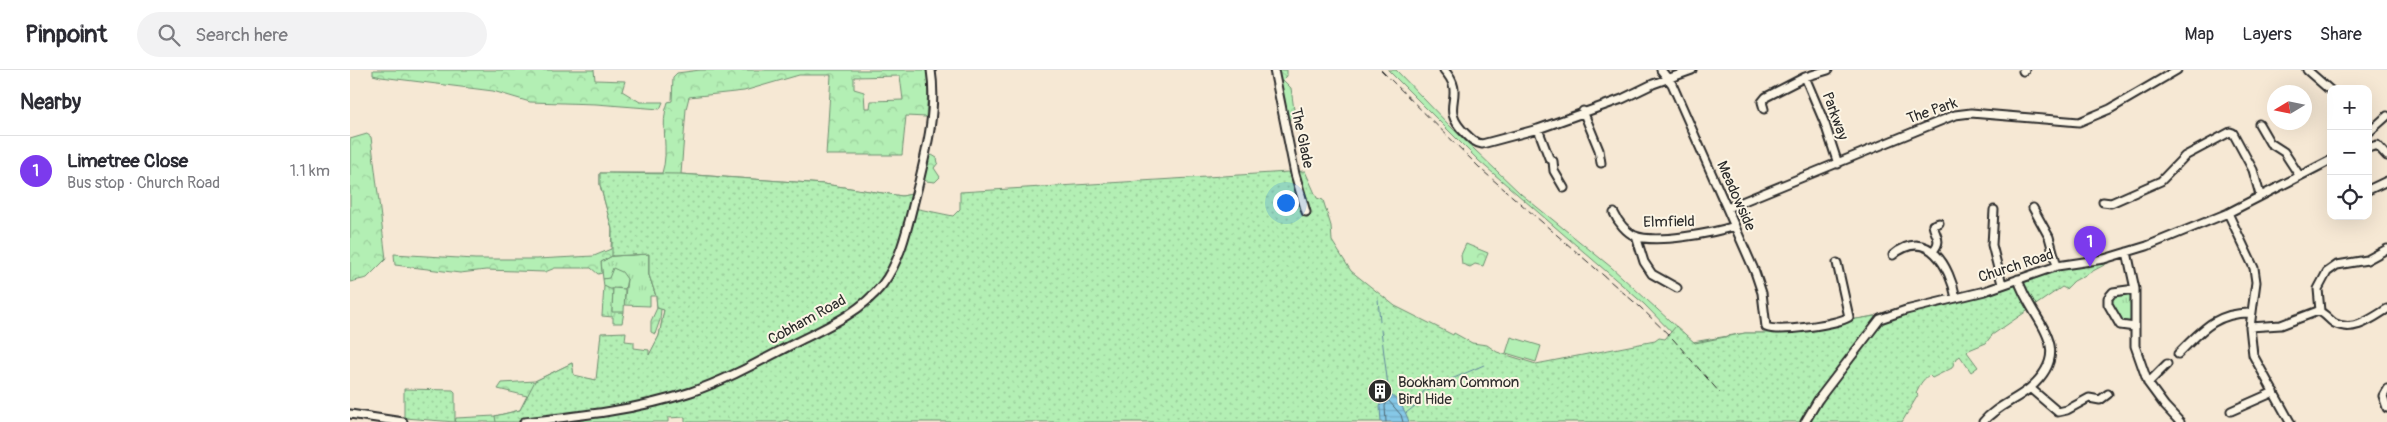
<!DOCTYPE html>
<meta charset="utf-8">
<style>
:root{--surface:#fff;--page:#f2f2f3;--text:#2b2b33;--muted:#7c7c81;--line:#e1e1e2;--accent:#7c3aed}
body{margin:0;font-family:Pangolin,sans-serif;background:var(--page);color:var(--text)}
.controls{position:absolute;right:15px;top:15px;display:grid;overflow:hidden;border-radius:10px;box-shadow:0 5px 20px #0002}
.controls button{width:45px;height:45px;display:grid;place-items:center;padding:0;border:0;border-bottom:1px solid var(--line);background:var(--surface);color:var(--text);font:25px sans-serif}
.compass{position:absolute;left:1917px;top:15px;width:45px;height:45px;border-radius:50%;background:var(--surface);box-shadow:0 5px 20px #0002;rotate:260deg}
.you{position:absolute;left:935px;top:132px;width:18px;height:18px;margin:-12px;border:4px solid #fff;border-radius:50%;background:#1a73e8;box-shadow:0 0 0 8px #1a73e833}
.badge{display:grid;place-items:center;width:32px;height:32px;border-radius:50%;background:var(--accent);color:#fff;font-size:16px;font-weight:700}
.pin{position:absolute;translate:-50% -41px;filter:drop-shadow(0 1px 2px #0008)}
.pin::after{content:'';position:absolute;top:26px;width:18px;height:15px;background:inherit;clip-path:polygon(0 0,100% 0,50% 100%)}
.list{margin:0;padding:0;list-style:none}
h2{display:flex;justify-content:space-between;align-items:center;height:65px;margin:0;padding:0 20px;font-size:21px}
h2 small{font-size:16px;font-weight:400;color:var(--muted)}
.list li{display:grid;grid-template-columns:32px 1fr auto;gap:15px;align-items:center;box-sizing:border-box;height:70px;padding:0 20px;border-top:1px solid var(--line)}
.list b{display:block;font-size:19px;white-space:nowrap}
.list p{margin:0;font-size:16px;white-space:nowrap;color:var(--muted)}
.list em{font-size:16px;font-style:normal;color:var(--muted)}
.icon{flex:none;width:28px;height:28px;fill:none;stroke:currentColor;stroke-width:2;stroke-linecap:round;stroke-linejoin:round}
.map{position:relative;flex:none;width:2037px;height:352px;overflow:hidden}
header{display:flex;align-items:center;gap:30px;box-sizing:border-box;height:70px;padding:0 25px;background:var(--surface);border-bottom:1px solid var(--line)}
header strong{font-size:24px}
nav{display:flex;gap:28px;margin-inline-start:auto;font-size:18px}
.search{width:350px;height:45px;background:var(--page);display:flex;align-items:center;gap:12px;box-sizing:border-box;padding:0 18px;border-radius:28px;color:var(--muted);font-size:19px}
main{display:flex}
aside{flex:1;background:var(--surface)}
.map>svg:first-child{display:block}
.grass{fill:url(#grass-tufts);stroke:#6f8d70}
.forest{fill:url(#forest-crowns);stroke:#6f8d70;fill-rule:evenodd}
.park{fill:url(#park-dots);stroke:#6f8d70}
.pitch{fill:#b3efb4;stroke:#6f8d70}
.water{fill:url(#water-rules);stroke:#62899c}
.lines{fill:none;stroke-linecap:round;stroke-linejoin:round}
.shore{stroke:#4f6a76;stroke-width:1}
.stream{stroke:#62899c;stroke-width:1}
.minor-casing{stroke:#2b2b2b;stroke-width:11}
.minor{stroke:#fcf5e5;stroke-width:7}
.rail{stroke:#2b2b2b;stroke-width:1;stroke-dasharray:8 4;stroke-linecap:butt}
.labels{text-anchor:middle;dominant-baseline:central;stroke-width:4;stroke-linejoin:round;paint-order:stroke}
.street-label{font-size:15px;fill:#2b2b2b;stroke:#fcf5e5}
.poi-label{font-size:15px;fill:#2b2b2b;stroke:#fcf5e5;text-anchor:start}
</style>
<header>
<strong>Pinpoint</strong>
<div class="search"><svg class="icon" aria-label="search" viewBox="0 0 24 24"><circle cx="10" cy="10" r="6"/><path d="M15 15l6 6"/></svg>Search here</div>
<nav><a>Map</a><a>Layers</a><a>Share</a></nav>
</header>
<main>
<aside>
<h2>Nearby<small></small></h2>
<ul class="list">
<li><span class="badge">1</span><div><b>Limetree Close</b><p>Bus stop · Church Road</p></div><em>1.1 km</em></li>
</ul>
</aside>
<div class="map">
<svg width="2037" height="352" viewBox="0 0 2037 352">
<defs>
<pattern id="grass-tufts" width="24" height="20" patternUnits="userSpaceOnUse" patternTransform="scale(1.25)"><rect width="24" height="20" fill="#b3efb4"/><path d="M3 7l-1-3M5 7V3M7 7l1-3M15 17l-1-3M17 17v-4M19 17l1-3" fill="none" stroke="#9acd9b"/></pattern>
<pattern id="forest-crowns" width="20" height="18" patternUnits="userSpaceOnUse" patternTransform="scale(1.25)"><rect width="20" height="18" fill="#b3efb4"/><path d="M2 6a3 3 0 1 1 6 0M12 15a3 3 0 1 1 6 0" fill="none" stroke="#9acd9b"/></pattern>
<pattern id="park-dots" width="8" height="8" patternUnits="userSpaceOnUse" patternTransform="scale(1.25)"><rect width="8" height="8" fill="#b3efb4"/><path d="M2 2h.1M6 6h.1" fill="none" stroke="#9acd9b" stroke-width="1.8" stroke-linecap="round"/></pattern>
<pattern id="water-rules" width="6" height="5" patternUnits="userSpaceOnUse" patternTransform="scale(1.25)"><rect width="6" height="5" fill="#86c8e7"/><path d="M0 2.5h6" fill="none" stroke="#74acc6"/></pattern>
</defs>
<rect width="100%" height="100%" fill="#f6e8d4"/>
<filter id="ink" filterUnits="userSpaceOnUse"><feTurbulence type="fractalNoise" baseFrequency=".02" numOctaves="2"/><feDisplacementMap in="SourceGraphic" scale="10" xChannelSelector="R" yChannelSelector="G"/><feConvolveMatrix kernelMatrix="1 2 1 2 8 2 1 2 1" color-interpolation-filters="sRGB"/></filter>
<g filter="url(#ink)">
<path class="grass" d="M 299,184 L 299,205 L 306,226 L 300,226 L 300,236 L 274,235 L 277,209 L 253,209 L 251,192 L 262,186 Z
M 254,216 L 263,218 L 262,241 L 274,242 L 272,253 L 263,253 L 263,247 L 252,246 Z
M 1777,223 L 1782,227 L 1782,250 L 1779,254 L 1771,253 L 1760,232 L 1764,225 Z"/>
<path class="forest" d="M 23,0 L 244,0 L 245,10 L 275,11 L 272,21 L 290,32 L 313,32 L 310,39 L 246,34 L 180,32 L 143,21 L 31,7 L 23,5 Z
M 350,0 L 577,0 L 578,20 L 576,47 L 556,46 L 552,85 L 476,85 L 481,5 L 449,5 L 394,21 L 339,27 L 336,39 L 331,104 L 474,114 L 552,126 L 562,124 L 549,173 L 156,352 L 105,352 L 106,348 L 145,346 L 170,340 L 177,326 L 148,319 L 152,313 L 185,311 L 222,293 L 224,306 L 246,310 L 300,284 L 309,266 L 314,240 L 311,239 L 310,250 L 305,264 L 301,262 L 301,251 L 307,238 L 306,226 L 299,205 L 299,184 L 262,186 L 251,192 L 252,203 L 248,204 L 241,198 L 205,198 L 195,202 L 136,200 L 110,203 L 45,195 L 44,184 L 125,189 L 187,189 L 244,186 L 261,179 L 262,159 L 250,115 L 250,103 L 312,103 C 320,80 309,55 318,32 L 322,31 L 323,7 L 327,3 ZM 550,6 L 553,30 L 521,31 L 520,38 L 515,38 L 514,22 L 504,19 L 504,7 Z
M 926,0 L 937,0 L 937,6 L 933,10 L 941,18 L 944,40 L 939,51 L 936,49 Z
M 1038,0 L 1046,0 L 1100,56 L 1171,124 L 1261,197 L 1343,272 L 1395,263 L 1421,263 L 1525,246 L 1465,329 L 1330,271 L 1294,234 L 1129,91 Z
M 17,64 L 21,67 L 36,189 L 17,208 L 0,212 L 0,69 Z
M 582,85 L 587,88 L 588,93 L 584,98 L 590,107 L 585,112 L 576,111 L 573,108 L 577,88 Z
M 1116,174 L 1138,183 L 1133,196 L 1125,194 L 1120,197 L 1112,194 L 1111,185 Z
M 263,198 L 272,202 L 277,209 L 275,219 L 260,219 L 254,216 L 253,209 L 259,208 Z"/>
<path class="park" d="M 955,101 L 967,128 L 973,130 L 981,156 L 982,171 L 1001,201 L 1045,236 L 1103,265 L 1104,263 L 1122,273 L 1137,275 L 1147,282 L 1186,294 L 1305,271 L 1309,268 L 1315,269 L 1326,256 L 1345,273 L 1395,263 L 1421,263 L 1525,246 L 1526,249 L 1534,249 L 1702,200 L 1758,193 L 1724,211 L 1716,219 L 1712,217 L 1642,265 L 1636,273 L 1619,280 L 1617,282 L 1628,297 L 1621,302 L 1610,286 L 1605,290 L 1602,298 L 1582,308 L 1579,305 C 1572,310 1569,316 1566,323 L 1568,325 L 1552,352 L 441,352 L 437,350 L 429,352 L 335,352 L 335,347 L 318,348 L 318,352 L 146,352 L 145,346 L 170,340 L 185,311 L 222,293 L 224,305 L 246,310 L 251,263 L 276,262 L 275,271 L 284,272 L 284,278 L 299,280 L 299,285 L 309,266 L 314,240 L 307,238 L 306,226 L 299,205 L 299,184 L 262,186 L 262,159 L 250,115 L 250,103 L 330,104 L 474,114 L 552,126 L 562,124 L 559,137 L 603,146 L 610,139 L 610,122 Z
M 54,319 L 103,320 L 105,322 L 105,352 L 54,348 Z"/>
<path class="pitch" d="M 263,218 L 275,219 L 274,242 L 262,242 Z
M 1161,267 L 1191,276 L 1186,292 L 1156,283 Z"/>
<path class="water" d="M 1039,324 C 1049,329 1056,342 1059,352 L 1031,352 L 1030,337 L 1033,325 Z"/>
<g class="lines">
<path class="shore" d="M 1036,352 L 1035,336 L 1038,330 L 1051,345 L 1053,352"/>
<path class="stream" d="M 1028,229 L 1030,251
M 1031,260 L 1039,324
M 1056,343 L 1065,336 L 1074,321 L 1134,295"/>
<g class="minor-casing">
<path id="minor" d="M 924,0 L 945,104 L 956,142
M 1094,0 C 1119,27 1086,36 1116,64 C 1121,69 1125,73 1132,74 L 1188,59 L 1272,29 L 1303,14 L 1342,0
M 1311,0 L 1322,14 L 1405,202 L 1412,223 L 1416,257 C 1429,263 1487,254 1499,247 L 1487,193
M 1957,0 L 1981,21
M 1673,1 L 1675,0
M 1455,7 L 1475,54 L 1488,94
M 1414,39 L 1412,32 L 1416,27 L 1455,7 L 1478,0
M 1233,41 L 1249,80 L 1251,93
M 1909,54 L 1920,73 L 1934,82 L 1949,105
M 1188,59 L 1199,88 L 1203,91 L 1204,101 L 1214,118
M 2018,63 L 2037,46
M 2018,78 L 2027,75 L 2037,86
M 2018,120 L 2037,111
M 1753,132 L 1761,133 L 1811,111 L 1835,86 L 1880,62 L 1883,63 L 1903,100 L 1910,125
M 1377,138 L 1605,45 L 1621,43 L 1729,52 L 1760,39 L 1827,0
M 1683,138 L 1699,167 L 1707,196
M 1644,140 L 1642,175 L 1652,214
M 1264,143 C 1268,152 1276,162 1285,166 C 1306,174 1363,163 1385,156
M 1878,143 L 1904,198 L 1906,212 L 1900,257 L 1903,285 L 1940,352
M 1286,166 L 1294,192 L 1302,204 L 1327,218
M 1583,181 C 1593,170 1585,166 1583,155 L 1589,153
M 1777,182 L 1785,219 L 1785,276 L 1798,313 L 1815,336 L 1830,352
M 1543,185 C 1578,156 1600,197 1606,228
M 1970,241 L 1968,219 L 1977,202 L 1987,195 L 2017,190 L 2037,179
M 1785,257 L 1770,255 L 1758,234 L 1758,228 L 1763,222 L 1785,219
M 1900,257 L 1931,255 L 1968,241 C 1975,243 1978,249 1984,253 C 2003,263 2021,249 2037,239
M 1828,284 C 1851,261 1866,242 1901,243
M 1798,313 L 1817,294
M 1680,318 L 1708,342 L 1717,340 L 1739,328 L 1750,330 L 1758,324
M 2037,319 L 2033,326 L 2037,338
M 1881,341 L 1924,322
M 0,344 L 53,352
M 174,352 C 230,346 287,340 341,322 C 379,309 412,290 447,272 C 477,257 511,242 532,215 C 553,188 559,149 568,116 C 577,79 587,38 581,0
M 1455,352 L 1468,330 L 1530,249 L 1556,240 L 1635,221 L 1707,196 L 1754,189 L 1797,176 L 1878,143 L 1981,90
M 1633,352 C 1645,337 1666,330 1680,318 C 1727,277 1681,252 1668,209"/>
</g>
<use href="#minor" class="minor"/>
<path class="rail" d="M 1031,0 L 1133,101 L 1290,237 L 1323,269 L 1370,323"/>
</g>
</g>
<defs>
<g id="building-disc" transform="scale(1.25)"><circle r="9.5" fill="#2b2b2b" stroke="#fcf5e5"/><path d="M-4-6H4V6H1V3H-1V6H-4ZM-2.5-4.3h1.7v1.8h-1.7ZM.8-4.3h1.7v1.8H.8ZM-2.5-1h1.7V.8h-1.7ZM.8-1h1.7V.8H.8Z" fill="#fff"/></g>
</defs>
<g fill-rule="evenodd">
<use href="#building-disc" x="1030" y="321"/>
</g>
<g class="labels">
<g class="street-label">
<text transform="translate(1582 41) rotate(-19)">The Park</text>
<text transform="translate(1485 46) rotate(70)">Parkway</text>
<text transform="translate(952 68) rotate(78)">The Glade</text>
<text transform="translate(1386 126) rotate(66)">Meadowside</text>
<text transform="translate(1319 152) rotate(-1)">Elmfield</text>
<text transform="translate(1666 196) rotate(-18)">Church Road</text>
<text transform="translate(457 250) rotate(-29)">Cobham Road</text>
</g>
<g class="poi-label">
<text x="1048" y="312">Bookham Common<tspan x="1048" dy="17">Bird Hide</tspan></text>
</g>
</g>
</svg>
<div class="controls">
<button>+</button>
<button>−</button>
<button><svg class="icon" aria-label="locate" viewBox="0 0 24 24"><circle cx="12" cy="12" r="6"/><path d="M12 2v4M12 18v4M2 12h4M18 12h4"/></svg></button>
</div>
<svg class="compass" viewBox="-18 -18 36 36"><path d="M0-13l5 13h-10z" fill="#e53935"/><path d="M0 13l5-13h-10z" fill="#7c7c81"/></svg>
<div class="you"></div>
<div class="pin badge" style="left:1740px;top:197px">1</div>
</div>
</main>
